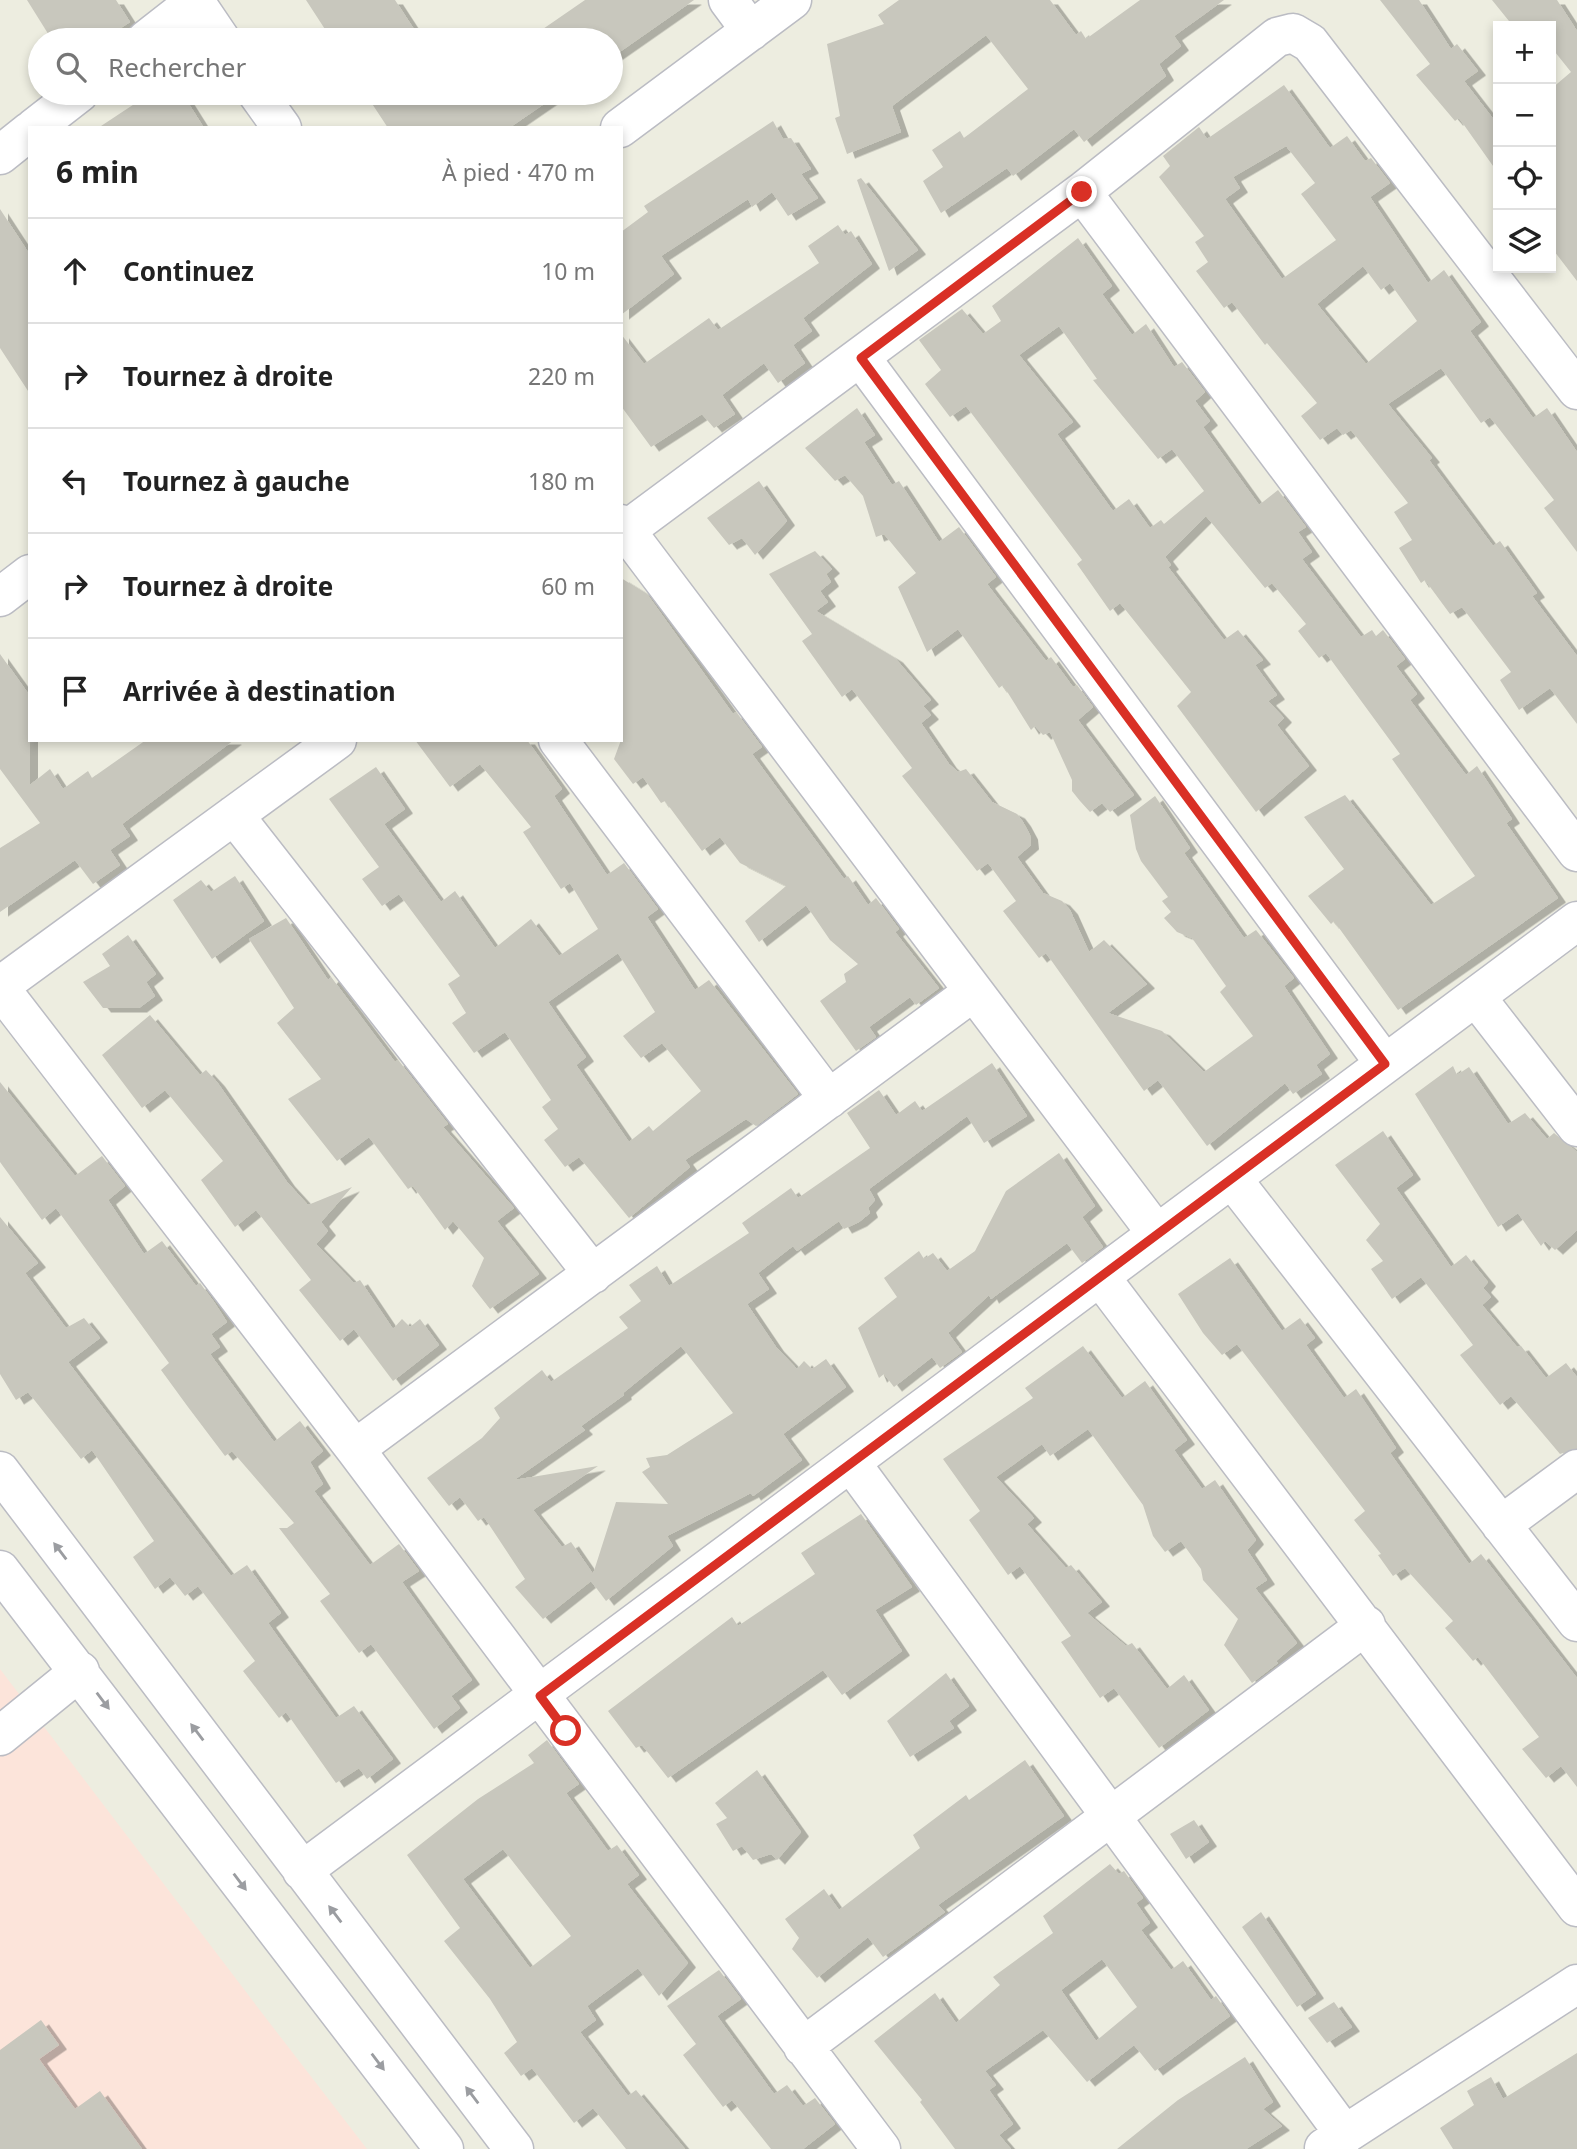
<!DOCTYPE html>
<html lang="fr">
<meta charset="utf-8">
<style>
:root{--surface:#fff;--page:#f6f6f6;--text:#222;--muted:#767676;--line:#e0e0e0}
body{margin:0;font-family:"Noto Sans",sans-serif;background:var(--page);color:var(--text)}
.controls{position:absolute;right:21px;top:21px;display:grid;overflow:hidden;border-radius:0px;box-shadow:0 4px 10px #0003}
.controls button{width:63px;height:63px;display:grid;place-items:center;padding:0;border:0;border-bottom:2px solid var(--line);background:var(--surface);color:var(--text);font:35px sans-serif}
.stop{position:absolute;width:21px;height:21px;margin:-16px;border:5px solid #d93025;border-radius:50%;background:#fff}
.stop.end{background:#d93025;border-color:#fff;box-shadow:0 2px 7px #0008}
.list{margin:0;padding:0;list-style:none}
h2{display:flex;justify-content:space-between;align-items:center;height:91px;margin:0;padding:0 28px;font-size:30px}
h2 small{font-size:23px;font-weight:400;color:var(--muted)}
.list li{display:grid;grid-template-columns:46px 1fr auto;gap:21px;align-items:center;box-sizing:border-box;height:105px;padding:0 28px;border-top:2px solid var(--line)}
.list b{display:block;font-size:26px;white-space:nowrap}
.list em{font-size:23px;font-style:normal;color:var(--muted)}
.icon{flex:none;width:38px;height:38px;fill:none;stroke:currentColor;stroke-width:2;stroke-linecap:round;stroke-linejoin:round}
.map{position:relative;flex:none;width:1577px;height:2149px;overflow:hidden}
.search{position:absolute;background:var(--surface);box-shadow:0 4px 10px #0003;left:28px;top:28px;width:595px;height:77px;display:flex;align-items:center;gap:18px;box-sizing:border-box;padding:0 24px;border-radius:38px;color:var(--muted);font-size:26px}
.panel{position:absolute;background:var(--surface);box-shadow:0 4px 10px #0003;left:28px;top:126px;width:595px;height:616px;border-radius:0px}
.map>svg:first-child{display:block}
.medical{fill:#fce4da}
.building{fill:#c8c7bd;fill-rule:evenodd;filter:url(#shadow)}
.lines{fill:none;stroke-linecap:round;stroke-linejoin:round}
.minor-casing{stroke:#bbbcc3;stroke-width:41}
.minor{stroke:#fff;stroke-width:38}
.oneway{fill:#9b9da1}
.route{stroke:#d93025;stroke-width:9}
</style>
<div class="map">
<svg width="1577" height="2149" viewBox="0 0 1577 2149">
<defs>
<filter id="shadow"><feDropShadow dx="8" dy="4.5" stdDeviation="0" flood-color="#0004"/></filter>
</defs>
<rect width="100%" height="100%" fill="#edede0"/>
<path class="medical" d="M 0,1669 L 262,2013 L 367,2149 L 0,2149 Z"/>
<path class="building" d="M 27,0 L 116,0 L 130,22 L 102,40 L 52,40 Z
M 306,0 L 395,0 L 421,40 L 332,40 Z
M 585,0 L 694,0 L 611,58 L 611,40 L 527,40 Z
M 899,0 L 1050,0 L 1076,35 L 1081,31 L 1086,39 L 1140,0 L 1224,0 L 1174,36 L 1181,46 L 1159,64 L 1166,76 L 1084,142 L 1074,129 L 1013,176 L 1007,168 L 941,213 L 923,181 L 943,167 L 932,150 L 960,131 L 964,138 L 1028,89 L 986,35 L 892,106 L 901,132 L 847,154 L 835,118 L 840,116 L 827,44 L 884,24 L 878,15 Z
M 1380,0 L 1419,0 L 1451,49 L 1457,44 L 1478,71 L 1464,81 L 1498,125 L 1498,173 L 1459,118 L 1455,121 L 1416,75 L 1430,64 Z
M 1492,0 L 1557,0 L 1577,31 L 1577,281 L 1551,247 L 1551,89 L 1571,72 L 1551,47 L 1551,26 L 1513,26 Z
M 1284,85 L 1330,148 L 1347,136 L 1365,161 L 1371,158 L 1390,183 L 1370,197 L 1428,283 L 1444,270 L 1481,322 L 1470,331 L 1533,418 L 1547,408 L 1577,452 L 1577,552 L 1544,508 L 1554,500 L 1490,417 L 1481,423 L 1441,368 L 1388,404 L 1432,458 L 1429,460 L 1493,546 L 1500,541 L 1537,593 L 1532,596 L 1577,656 L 1577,724 L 1550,688 L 1519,710 L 1500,680 L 1511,672 L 1462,607 L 1450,614 L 1425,580 L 1421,583 L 1399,548 L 1412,540 L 1394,512 L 1408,503 L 1351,430 L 1343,435 L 1337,428 L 1320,440 L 1301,416 L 1317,403 L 1267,343 L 1265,345 L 1232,302 L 1224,308 L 1196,271 L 1208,262 L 1195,242 L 1204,236 L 1159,177 L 1170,166 L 1163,156 L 1199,127 L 1207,139 ZM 1286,146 L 1315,183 L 1301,194 L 1336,240 L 1282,279 L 1225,199 L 1240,188 L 1233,177 ZM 1363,266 L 1381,290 L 1390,283 L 1417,321 L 1366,364 L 1317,304 Z
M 151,93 L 182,93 L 204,128 L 98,128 Z
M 365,93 L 560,93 L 509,128 L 388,128 Z
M 773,121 L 783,139 L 791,138 L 811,169 L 801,174 L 818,198 L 788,216 L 772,192 L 752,207 L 748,199 L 661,256 L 674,274 L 621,315 L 621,232 L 648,212 L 644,206 Z
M 861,178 L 918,250 L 889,271 L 857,180 Z
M 0,209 L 30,255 L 30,394 L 0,348 Z
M 838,225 L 845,235 L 851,231 L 872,264 L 803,318 L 812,331 L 793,345 L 805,363 L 778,383 L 764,363 L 722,395 L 735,414 L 714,428 L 702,414 L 651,447 L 621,406 L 621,334 L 644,364 L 709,318 L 718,330 L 819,263 L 808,246 Z
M 1078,238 L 1112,286 L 1102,294 L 1132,335 L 1146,324 L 1174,367 L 1182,362 L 1205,392 L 1195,401 L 1210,421 L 1203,427 L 1259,505 L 1278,490 L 1306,527 L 1298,532 L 1312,552 L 1302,559 L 1361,637 L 1372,630 L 1376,636 L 1383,630 L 1405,659 L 1396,666 L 1417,694 L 1410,700 L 1466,775 L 1477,766 L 1512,819 L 1506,823 L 1558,898 L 1398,1010 L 1334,921 L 1331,924 L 1308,896 L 1344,869 L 1304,817 L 1345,795 L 1431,905 L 1475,876 L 1392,759 L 1400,754 L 1326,653 L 1319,658 L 1298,631 L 1306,624 L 1272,583 L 1265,588 L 1206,516 L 1165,557 L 1171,565 L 1168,567 L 1224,640 L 1238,630 L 1263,660 L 1255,665 L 1277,695 L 1268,701 L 1284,718 L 1277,725 L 1309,766 L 1256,812 L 1177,706 L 1191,692 L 1120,603 L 1110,611 L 1077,564 L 1082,560 L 966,406 L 950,417 L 925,384 L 941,370 L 919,340 L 962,309 L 983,334 L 1001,321 L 992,306 ZM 1059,326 L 1097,379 L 1093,380 L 1158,459 L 1172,449 L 1204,491 L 1164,524 L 1161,520 L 1150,528 L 1129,499 L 1113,511 L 1057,434 L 1073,422 L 1019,355 Z
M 857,408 L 875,435 L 864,442 L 892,485 L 899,481 L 939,542 L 959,527 L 996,577 L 987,584 L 1046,661 L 1051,657 L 1073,687 L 1077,685 L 1093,707 L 1078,720 L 1134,795 L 1110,812 L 1102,803 L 1090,812 L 1080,801 L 1072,791 L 1072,780 L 1050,732 L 1043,735 L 1035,726 L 1031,730 L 1003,685 L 999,688 L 958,629 L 927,652 L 898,587 L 916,573 L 884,534 L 876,537 L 863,496 L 845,475 L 835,481 L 805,448 Z
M 759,481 L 787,521 L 755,555 L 742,538 L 729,545 L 707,518 Z
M 815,551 L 832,569 L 826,574 L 831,582 L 820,591 L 828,602 L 816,611 L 895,658 L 931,700 L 923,706 L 931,715 L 921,723 L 949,764 L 958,772 L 966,769 L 992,802 L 1017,814 L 1023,822 L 1030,835 L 1031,845 L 1017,857 L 1043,893 L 1062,901 L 1070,910 L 1089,952 L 1104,940 L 1147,984 L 1108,1013 L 1162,1031 L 1204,1072 L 1253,1036 L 1220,992 L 1226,986 L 1192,938 L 1177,932 L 1164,918 L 1171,912 L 1162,901 L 1168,897 L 1141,861 L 1136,849 L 1130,815 L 1155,796 L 1190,848 L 1184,853 L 1244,938 L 1256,930 L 1294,978 L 1284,986 L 1330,1054 L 1316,1065 L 1322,1074 L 1293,1094 L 1285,1083 L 1207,1146 L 1158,1080 L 1144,1091 L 1046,953 L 1039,958 L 1003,911 L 1016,901 L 988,863 L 977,871 L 902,776 L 912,768 L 852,689 L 842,697 L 802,641 L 812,634 L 769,574 Z
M 621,578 L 647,594 L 733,714 L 736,712 L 762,747 L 752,754 L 844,879 L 848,876 L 868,905 L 876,898 L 899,929 L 895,932 L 939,988 L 916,1005 L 910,997 L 869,1027 L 876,1037 L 856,1051 L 820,1001 L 846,982 L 844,974 L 858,964 L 830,940 L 806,905 L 759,942 L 745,921 L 786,886 L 740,863 L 720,837 L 702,851 L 665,801 L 661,803 L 643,777 L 633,784 L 614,759 L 621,740 Z
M 0,654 L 30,696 L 30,785 L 50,769 L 63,789 L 88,771 L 92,778 L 146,740 L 234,740 L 122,824 L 130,836 L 110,850 L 120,865 L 93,884 L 75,860 L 0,912 L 0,848 L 40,823 L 0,769 Z
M 415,740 L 527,740 L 562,789 L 554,796 L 607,875 L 624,863 L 658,909 L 647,917 L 695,990 L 709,980 L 798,1094 L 756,1126 L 746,1119 L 685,1160 L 690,1167 L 629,1218 L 579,1157 L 565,1167 L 544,1140 L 558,1129 L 542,1107 L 551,1100 L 505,1032 L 474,1053 L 452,1023 L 466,1013 L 448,984 L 460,976 L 399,894 L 382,906 L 362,879 L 379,867 L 329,799 L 376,767 L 405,809 L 384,824 L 441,902 L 455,891 L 495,948 L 531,919 L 559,956 L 598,929 L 570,883 L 561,889 L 523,832 L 531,827 L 480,764 L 450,787 ZM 618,953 L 655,1012 L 623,1036 L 641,1058 L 662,1043 L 701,1091 L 653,1131 L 649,1126 L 629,1142 L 576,1065 L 586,1057 L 548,1002 Z
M 235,876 L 264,921 L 212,959 L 173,900 L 201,880 L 211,892 Z
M 286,918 L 328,980 L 331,977 L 395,1062 L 398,1060 L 448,1124 L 443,1127 L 514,1208 L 497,1221 L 539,1274 L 490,1309 L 472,1286 L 484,1258 L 453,1221 L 445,1230 L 413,1186 L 408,1189 L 369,1137 L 337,1161 L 288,1099 L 321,1079 L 277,1023 L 294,1008 L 249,939 Z
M 128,935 L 156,974 L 146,982 L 155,996 L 139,1008 L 103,1008 L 83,982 L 110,966 L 102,954 Z
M 150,1015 L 200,1075 L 206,1070 L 217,1082 L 287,1182 L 308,1205 L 352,1187 L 321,1222 L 328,1231 L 316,1244 L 354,1283 L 360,1280 L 393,1329 L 402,1319 L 410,1327 L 420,1319 L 439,1345 L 393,1381 L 354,1329 L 340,1341 L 299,1290 L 311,1280 L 256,1210 L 235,1227 L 201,1180 L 223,1161 L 165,1090 L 142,1108 L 102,1055 Z
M 992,1063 L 1027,1116 L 984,1143 L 967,1116 L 869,1189 L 875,1200 L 868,1208 L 870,1213 L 859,1222 L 844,1229 L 839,1221 L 797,1251 L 793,1246 L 758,1273 L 769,1289 L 747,1304 L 776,1347 L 797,1369 L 804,1361 L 812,1369 L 826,1359 L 846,1387 L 783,1434 L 802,1460 L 753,1496 L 751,1493 L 667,1536 L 673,1546 L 606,1601 L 591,1581 L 543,1619 L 515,1587 L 525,1579 L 484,1517 L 478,1521 L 460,1497 L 449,1506 L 427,1478 L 482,1438 L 500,1418 L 494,1408 L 542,1370 L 551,1382 L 628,1328 L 619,1317 L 641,1301 L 629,1285 L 657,1266 L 669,1286 L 749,1233 L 742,1223 L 791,1188 L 798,1198 L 870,1148 L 847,1113 L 879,1090 L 896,1115 L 915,1101 L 922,1111 ZM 681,1346 L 733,1413 L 667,1455 L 646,1458 L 650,1467 L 642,1472 L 668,1504 L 616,1502 L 593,1574 L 571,1542 L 562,1547 L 533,1510 L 598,1466 L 514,1480 L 585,1430 L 581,1426 L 624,1395 L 623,1393 Z
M 1453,1066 L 1457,1075 L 1469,1067 L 1508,1124 L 1525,1113 L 1547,1139 L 1554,1133 L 1577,1152 L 1577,1230 L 1555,1250 L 1545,1241 L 1541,1246 L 1518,1213 L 1498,1227 L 1415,1094 Z
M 0,1082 L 75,1176 L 102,1156 L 125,1186 L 108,1200 L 144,1254 L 162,1241 L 196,1286 L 200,1283 L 214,1302 L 227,1322 L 211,1334 L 220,1347 L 210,1354 L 274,1442 L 300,1421 L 323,1451 L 310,1462 L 323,1484 L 314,1491 L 370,1565 L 399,1544 L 419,1571 L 402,1582 L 472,1680 L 451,1696 L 460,1708 L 434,1729 L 371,1644 L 359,1653 L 320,1601 L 330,1594 L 279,1528 L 287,1528 L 294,1523 L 232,1451 L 225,1456 L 188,1407 L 161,1370 L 169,1363 L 56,1208 L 42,1220 L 0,1162 Z
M 1383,1131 L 1413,1175 L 1396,1188 L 1451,1267 L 1466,1255 L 1488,1282 L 1483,1288 L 1491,1297 L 1482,1305 L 1517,1347 L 1521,1346 L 1546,1378 L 1566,1363 L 1577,1377 L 1577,1448 L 1560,1454 L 1511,1396 L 1500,1405 L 1460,1355 L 1473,1345 L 1421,1277 L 1392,1299 L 1371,1269 L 1383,1261 L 1366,1240 L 1380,1224 L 1335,1165 Z
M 1059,1153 L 1095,1206 L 1082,1217 L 1103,1247 L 1082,1263 L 1067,1243 L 991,1299 L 989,1295 L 948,1333 L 962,1352 L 940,1368 L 932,1357 L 894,1387 L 884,1374 L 879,1378 L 858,1328 L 897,1297 L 884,1278 L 919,1251 L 924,1259 L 933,1253 L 947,1271 L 975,1251 L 1006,1191 Z
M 0,1217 L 38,1263 L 25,1273 L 66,1328 L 84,1318 L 100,1338 L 68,1362 L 231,1576 L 247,1565 L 281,1613 L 268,1623 L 336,1718 L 354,1706 L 393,1759 L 367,1779 L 359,1768 L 336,1783 L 286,1712 L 279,1718 L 243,1671 L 255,1661 L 198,1586 L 185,1596 L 170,1577 L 155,1589 L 133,1557 L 154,1541 L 92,1450 L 81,1459 L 28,1392 L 16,1400 L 0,1374 Z
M 1230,1258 L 1282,1331 L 1300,1318 L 1315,1338 L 1306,1345 L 1344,1398 L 1356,1389 L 1396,1448 L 1390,1453 L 1469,1564 L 1481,1554 L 1577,1678 L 1577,1787 L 1561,1766 L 1546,1778 L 1522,1749 L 1539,1737 L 1478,1657 L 1473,1661 L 1445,1628 L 1453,1621 L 1405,1568 L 1393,1576 L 1378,1555 L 1381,1554 L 1354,1520 L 1365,1511 L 1237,1344 L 1222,1355 L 1203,1333 L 1178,1294 Z
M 1083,1346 L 1122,1398 L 1145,1381 L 1187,1440 L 1174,1450 L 1202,1489 L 1215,1480 L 1256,1540 L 1247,1550 L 1267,1580 L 1255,1588 L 1297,1643 L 1276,1661 L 1278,1663 L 1252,1683 L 1224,1645 L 1238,1619 L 1203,1580 L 1201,1569 L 1181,1541 L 1165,1552 L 1153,1536 L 1143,1505 L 1088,1429 L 1050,1456 L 1042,1444 L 996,1477 L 1034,1518 L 1027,1524 L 1066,1568 L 1071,1565 L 1102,1602 L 1087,1613 L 1126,1646 L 1132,1643 L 1167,1689 L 1184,1675 L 1209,1710 L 1159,1748 L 1114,1688 L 1100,1698 L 1061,1642 L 1071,1636 L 1020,1566 L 1008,1575 L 969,1520 L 980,1511 L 943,1459 L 1033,1398 L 1025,1388 Z
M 861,1514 L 912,1587 L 875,1610 L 902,1651 L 842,1695 L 823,1670 L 668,1778 L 642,1745 L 636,1748 L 608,1711 L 732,1617 L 738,1626 L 815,1574 L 801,1553 Z
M 946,1673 L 969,1706 L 949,1721 L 954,1728 L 910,1757 L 887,1721 Z
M 547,1740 L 579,1784 L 566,1793 L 608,1851 L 617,1845 L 639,1875 L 627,1884 L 688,1963 L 659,1996 L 638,1968 L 587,2006 L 596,2020 L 580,2032 L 628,2096 L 636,2090 L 685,2149 L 626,2149 L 593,2108 L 574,2123 L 532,2068 L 521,2076 L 504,2053 L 517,2042 L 490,1999 L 444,1941 L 460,1928 L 407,1855 L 478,1799 L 534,1763 L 528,1755 ZM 503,1849 L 571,1936 L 530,1968 L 463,1879 Z
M 1025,1760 L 1064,1816 L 938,1905 L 945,1912 L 883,1957 L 868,1937 L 817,1978 L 792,1949 L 799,1938 L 785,1919 L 824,1889 L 839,1910 L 920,1848 L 913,1835 L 966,1795 L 969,1800 Z
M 757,1770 L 801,1832 L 777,1860 L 771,1854 L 753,1860 L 742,1846 L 733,1851 L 716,1824 L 727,1818 L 715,1803 Z
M 1194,1820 L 1209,1842 L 1186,1859 L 1170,1834 Z
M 1110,1864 L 1119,1874 L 1124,1871 L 1143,1898 L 1136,1903 L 1150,1923 L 1141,1930 L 1171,1970 L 1183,1961 L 1211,2000 L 1216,1996 L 1230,2016 L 1155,2071 L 1134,2045 L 1087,2082 L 1043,2030 L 985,2071 L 996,2085 L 989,2090 L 1013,2124 L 999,2135 L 1011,2149 L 955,2149 L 920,2102 L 922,2100 L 874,2041 L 935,1993 L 956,2023 L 1000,1985 L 993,1977 L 1053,1933 L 1043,1916 ZM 1102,1959 L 1137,2007 L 1096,2041 L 1061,1990 Z
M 1261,1912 L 1316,1994 L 1297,2007 L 1242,1927 Z
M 719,1970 L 741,1999 L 717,2016 L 774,2094 L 787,2085 L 803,2106 L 815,2098 L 835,2124 L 803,2149 L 771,2149 L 732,2100 L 723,2107 L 683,2055 L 696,2044 L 667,2006 Z
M 1334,2002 L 1352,2027 L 1327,2043 L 1308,2018 Z
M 41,2020 L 59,2045 L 39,2059 L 75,2109 L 100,2091 L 142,2149 L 0,2149 L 0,2050 Z
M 1577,2053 L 1577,2149 L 1453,2149 L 1440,2128 L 1474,2105 L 1467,2091 L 1491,2077 L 1503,2099 Z
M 1245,2057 L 1273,2102 L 1263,2109 L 1282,2126 L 1246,2149 L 1117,2149 L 1178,2100 Z"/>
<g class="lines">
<g class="minor-casing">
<path id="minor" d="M 194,0 L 221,40
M 728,0 L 751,31
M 146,40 L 197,0
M 257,93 L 282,128
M 34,128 L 79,93
M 620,128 L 792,0
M 0,155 L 30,131
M 1082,192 L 1577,852
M 861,358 L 1385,1064
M 621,524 L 1157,1234
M 621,534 L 1082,192 L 1277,37 L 1293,33 L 1310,43 L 1577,390
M 0,597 L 30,574
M 558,740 L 829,1099
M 234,815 L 593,1274
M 0,986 L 337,740
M 0,988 L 355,1449 L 881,2149
M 1476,997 L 1577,1127
M 1233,1180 L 1577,1622
M 1101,1278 L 1577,1907
M 355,1449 L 973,992
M 851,1463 L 1345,2135
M 0,1471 L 514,2149
M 1501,1525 L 1577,1469
M 0,1570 L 444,2149
M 0,1736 L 80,1671
M 302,1871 L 1577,921
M 803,2047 L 1366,1625
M 1324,2148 L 1577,1984"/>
</g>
<use href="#minor" class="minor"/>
</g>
<defs><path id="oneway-solid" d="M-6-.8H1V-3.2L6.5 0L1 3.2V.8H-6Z" transform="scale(1.75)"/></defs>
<g class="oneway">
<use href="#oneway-solid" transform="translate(60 1551) rotate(-127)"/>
<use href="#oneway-solid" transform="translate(103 1701) rotate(53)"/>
<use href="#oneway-solid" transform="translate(197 1732) rotate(-127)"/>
<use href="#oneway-solid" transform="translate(240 1882) rotate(53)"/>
<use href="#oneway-solid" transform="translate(335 1914) rotate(-127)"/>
<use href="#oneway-solid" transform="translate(378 2062) rotate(53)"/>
<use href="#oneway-solid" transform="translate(472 2095) rotate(-127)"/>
</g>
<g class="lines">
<path class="route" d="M 566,1731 L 540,1696 L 1385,1064 L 861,358 L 1082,192"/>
</g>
</svg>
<div class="controls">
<button>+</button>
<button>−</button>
<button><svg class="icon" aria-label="locate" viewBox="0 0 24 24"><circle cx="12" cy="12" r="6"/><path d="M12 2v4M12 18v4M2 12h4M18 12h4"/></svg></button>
<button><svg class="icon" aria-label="layers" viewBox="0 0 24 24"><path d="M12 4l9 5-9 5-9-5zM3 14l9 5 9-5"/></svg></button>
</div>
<div class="stop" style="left:566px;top:1731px"></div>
<div class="stop end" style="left:1082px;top:192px"></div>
<div class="search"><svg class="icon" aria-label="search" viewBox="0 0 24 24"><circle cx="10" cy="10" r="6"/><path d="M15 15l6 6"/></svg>Rechercher</div>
<section class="panel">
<h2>6 min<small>À pied · 470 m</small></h2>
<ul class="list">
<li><svg class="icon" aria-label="ahead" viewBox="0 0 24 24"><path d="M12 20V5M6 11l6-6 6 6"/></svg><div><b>Continuez</b></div><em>10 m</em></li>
<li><svg class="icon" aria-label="right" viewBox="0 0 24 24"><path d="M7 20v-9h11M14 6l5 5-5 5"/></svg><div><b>Tournez à droite</b></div><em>220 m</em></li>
<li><svg class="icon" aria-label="left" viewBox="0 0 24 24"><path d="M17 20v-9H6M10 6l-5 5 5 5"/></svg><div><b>Tournez à gauche</b></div><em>180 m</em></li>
<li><svg class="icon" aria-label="right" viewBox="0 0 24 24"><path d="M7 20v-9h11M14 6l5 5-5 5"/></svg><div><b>Tournez à droite</b></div><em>60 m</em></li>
<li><svg class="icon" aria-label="arrive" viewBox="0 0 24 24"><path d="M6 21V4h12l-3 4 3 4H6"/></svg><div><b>Arrivée à destination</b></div></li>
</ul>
</section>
</div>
